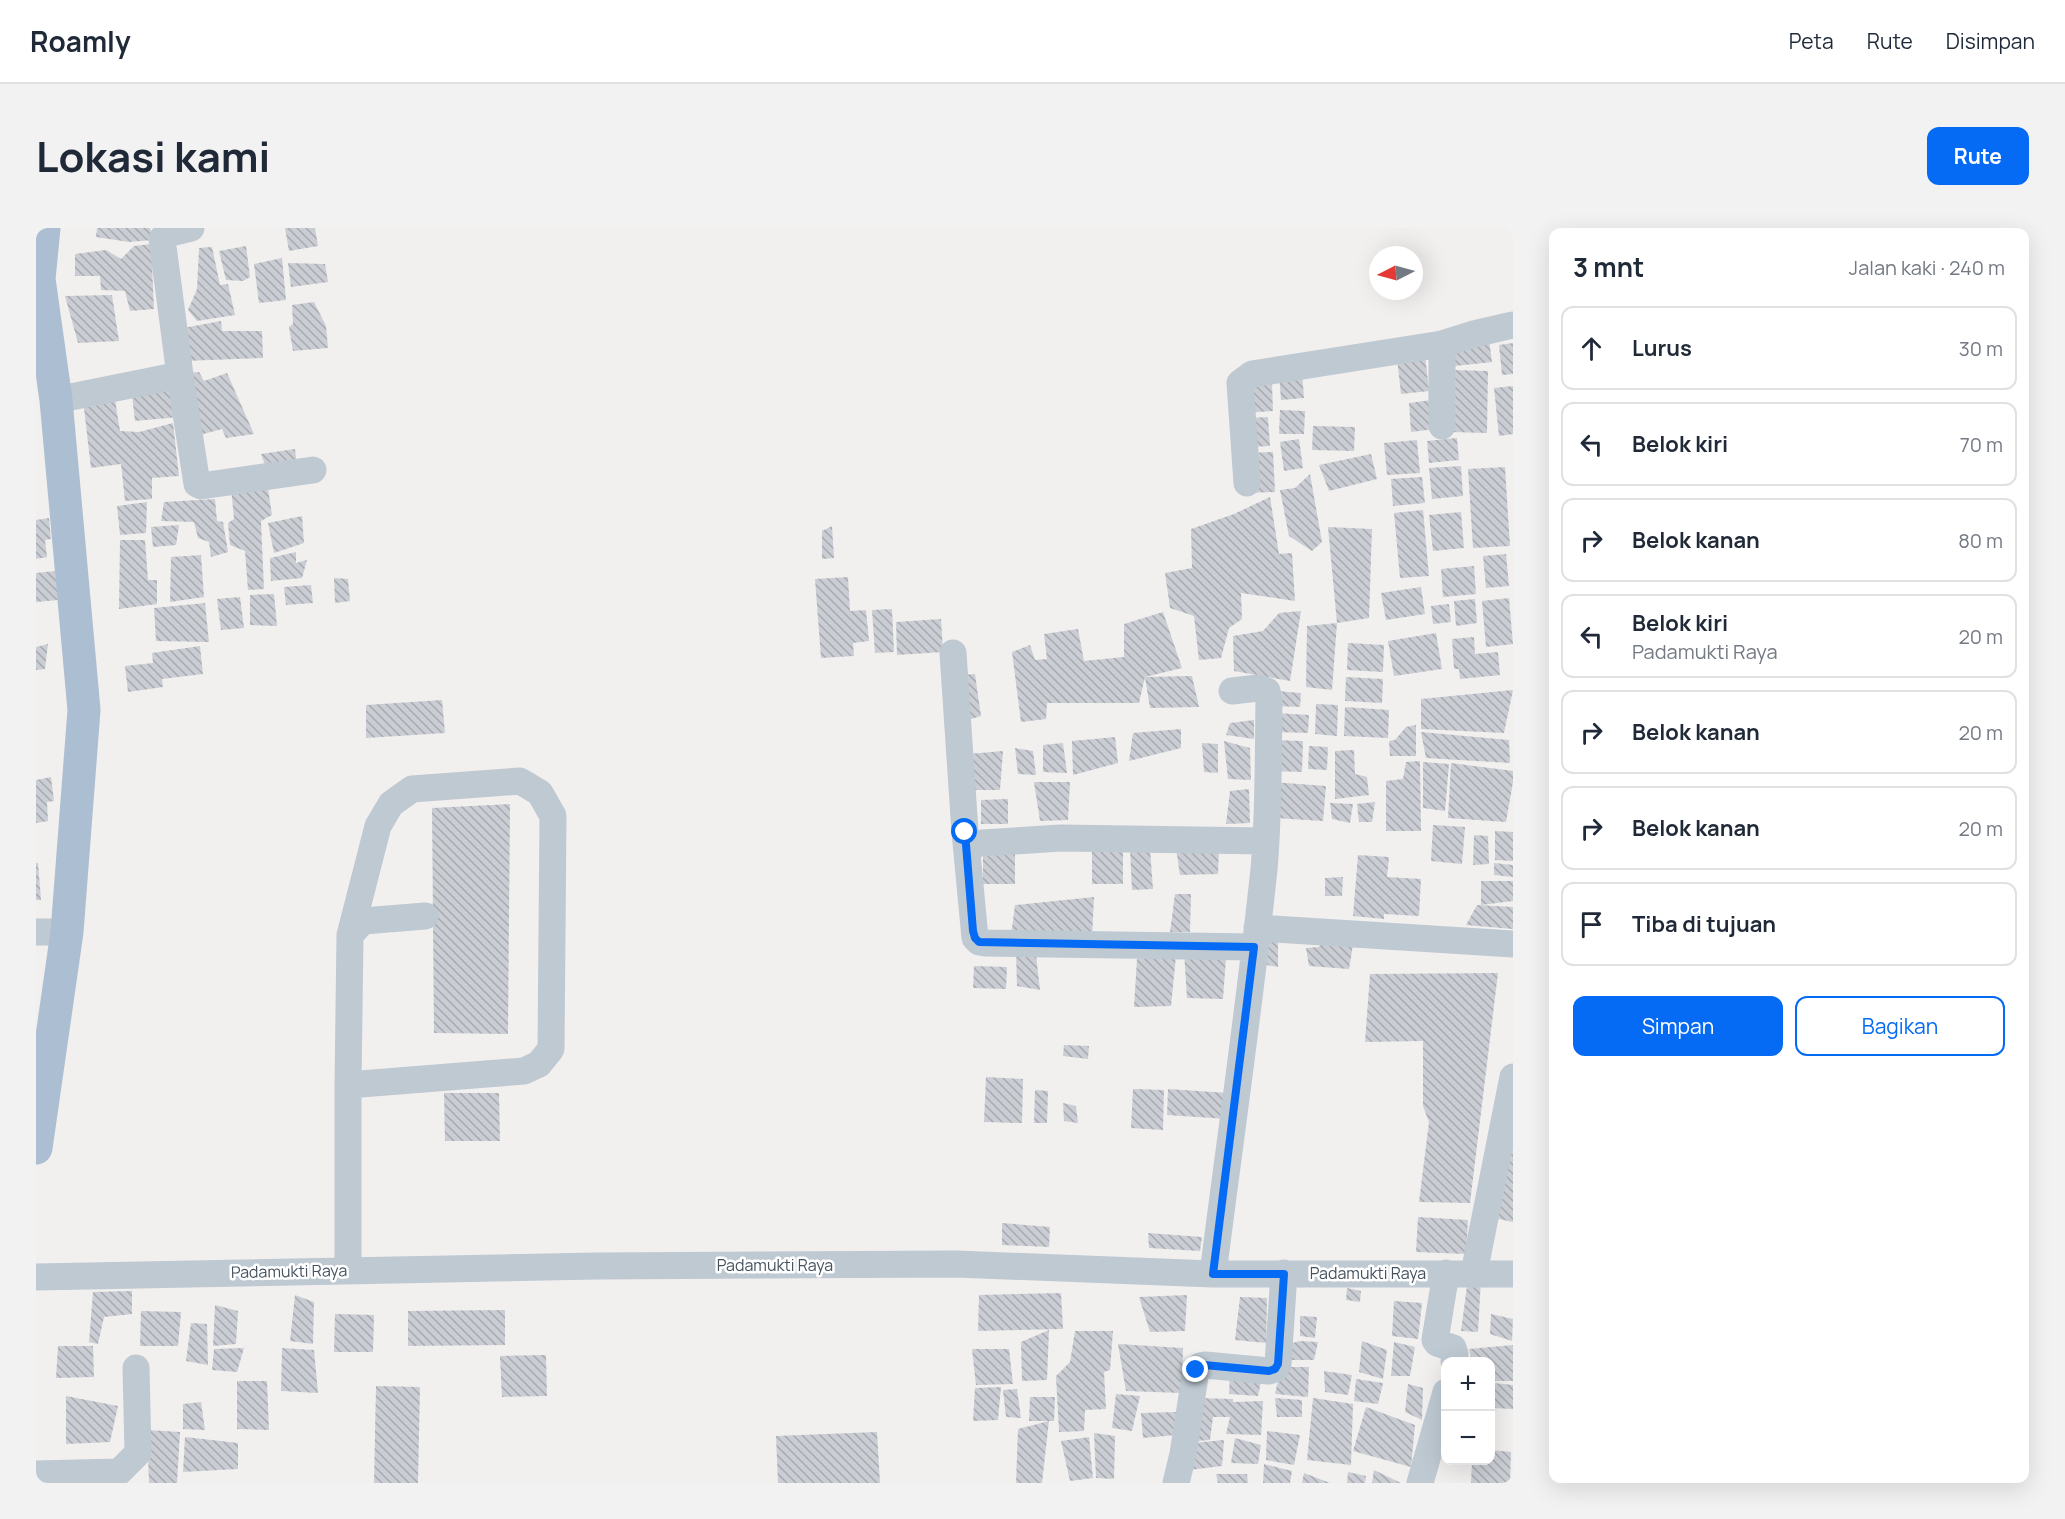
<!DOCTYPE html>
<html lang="id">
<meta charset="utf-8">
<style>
:root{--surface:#fff;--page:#f2f2f3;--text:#1f2937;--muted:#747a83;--line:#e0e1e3;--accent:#066bf4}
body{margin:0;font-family:Manrope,sans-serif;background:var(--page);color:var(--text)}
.controls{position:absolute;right:18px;bottom:18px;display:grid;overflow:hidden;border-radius:12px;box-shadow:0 6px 24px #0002}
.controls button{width:54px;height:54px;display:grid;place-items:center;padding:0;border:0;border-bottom:2px solid var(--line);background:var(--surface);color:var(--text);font:30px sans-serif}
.compass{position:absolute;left:1333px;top:18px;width:54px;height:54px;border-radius:50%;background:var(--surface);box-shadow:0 6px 24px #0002;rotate:264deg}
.stop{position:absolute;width:18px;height:18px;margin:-14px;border:4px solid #066bf4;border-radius:50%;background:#fff}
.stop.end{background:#066bf4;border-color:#fff;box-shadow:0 2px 6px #0008}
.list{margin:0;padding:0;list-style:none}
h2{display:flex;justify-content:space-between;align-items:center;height:78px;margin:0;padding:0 24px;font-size:26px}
h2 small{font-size:20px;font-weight:400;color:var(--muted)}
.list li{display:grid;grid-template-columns:39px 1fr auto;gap:18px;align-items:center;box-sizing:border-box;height:84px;margin:0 12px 12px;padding:0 12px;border:2px solid var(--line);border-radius:12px}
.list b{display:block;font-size:22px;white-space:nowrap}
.list p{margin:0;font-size:20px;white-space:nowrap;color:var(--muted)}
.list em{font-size:20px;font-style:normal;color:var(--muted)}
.actions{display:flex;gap:12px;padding:18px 24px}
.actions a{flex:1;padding:14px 0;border:2px solid var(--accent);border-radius:12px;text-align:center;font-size:21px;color:var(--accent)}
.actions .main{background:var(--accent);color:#fff}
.icon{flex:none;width:33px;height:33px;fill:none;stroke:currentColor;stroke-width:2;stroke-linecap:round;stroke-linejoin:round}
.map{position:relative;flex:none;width:1477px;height:1255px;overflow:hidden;border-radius:12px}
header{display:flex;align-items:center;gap:36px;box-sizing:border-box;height:84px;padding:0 30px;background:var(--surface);border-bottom:2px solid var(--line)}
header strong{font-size:28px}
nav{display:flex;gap:33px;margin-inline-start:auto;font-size:21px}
.intro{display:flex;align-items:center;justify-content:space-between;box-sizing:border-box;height:144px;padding:0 36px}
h1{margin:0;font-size:42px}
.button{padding:15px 27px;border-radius:12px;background:var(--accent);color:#fff;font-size:21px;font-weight:700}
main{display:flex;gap:36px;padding:0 36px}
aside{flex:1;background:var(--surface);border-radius:12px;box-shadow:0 6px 24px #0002}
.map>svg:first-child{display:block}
.building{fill:url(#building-back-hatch)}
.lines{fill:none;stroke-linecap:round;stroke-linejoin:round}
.minor{stroke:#bec9d2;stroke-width:27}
.major{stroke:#acbed1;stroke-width:33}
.route{stroke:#066bf4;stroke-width:8}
.labels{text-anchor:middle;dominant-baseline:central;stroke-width:5;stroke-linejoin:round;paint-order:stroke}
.street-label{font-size:16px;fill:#45525e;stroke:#fff}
</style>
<header>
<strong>Roamly</strong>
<nav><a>Peta</a><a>Rute</a><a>Disimpan</a></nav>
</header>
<div class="intro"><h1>Lokasi kami</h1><a class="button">Rute</a></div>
<main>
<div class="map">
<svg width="1477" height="1255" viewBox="0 0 1477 1255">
<defs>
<pattern id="building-back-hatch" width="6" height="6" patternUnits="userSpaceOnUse" patternTransform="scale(1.5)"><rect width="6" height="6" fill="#caced4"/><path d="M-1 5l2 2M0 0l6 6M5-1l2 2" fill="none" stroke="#a6aaaf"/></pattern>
</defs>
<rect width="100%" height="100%" fill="#f2efef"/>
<path class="building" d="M 61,0 L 114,0 L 117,12 L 93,14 L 60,9 Z
M 249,0 L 279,0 L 282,18 L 253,23 Z
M 115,16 L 118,81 L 94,83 L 89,63 L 65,62 L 64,48 L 39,48 L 39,26 L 70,22 L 85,31 L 98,18 Z
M 210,18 L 214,49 L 207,53 L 190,52 L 183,23 Z
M 176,19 L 184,57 L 192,56 L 199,87 L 161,93 L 152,82 L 161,61 L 163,20 Z
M 246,30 L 250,72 L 223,75 L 218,36 Z
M 252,35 L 289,36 L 292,54 L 255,59 Z
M 76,67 L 83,113 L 42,115 L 29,68 Z
M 278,74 L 290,98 L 292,120 L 257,123 L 253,99 L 257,96 L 256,77 Z
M 185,93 L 186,103 L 226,103 L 227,130 L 148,133 L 142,101 Z
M 1453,112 L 1456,134 L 1419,138 L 1416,116 Z
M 1477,115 L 1477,146 L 1466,147 L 1463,117 Z
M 1389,127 L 1393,163 L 1365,166 L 1361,130 Z
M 1415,142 L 1452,143 L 1451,205 L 1414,204 Z
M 163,144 L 168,153 L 191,145 L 218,206 L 190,210 L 186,201 L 160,208 L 148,145 Z
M 1266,144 L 1268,170 L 1245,172 L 1243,146 Z
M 1236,155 L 1237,183 L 1211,185 L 1209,157 Z
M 1477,158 L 1477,206 L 1463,208 L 1458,160 Z
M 141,162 L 143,189 L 99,193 L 96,167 Z
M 78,165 L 84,203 L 103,204 L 137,195 L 143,248 L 116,250 L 116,271 L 89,273 L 85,236 L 55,240 L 47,172 Z
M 1396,172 L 1399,201 L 1375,204 L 1373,175 Z
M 1244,182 L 1269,183 L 1268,206 L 1243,206 Z
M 1232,189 L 1234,218 L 1214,219 L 1213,190 Z
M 1277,198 L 1319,199 L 1318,223 L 1276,222 Z
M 1421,210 L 1423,232 L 1393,235 L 1391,213 Z
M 1263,211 L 1267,240 L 1248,243 L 1244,214 Z
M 1381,212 L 1384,245 L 1351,247 L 1348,215 Z
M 259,221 L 261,240 L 231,243 L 225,226 Z
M 1237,224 L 1239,264 L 1213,265 L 1212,225 Z
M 1335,226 L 1341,251 L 1293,263 L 1283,237 Z
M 1425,238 L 1427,268 L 1396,271 L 1393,240 Z
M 1469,239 L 1474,318 L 1437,320 L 1432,241 Z
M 1274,246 L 1286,314 L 1276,323 L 1253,308 L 1244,262 L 1259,260 Z
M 1386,249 L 1389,275 L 1357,278 L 1355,251 Z
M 231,254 L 236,287 L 225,293 L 228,361 L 212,362 L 209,323 L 194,317 L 192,295 L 198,291 L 195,259 Z
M 1234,269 L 1243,326 L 1256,325 L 1259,373 L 1205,365 L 1206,391 L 1193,400 L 1185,430 L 1163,432 L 1158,388 L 1134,380 L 1129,345 L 1156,340 L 1155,301 L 1198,286 Z
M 179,271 L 181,293 L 187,294 L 192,324 L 175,329 L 173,314 L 162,310 L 158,294 L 125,293 L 128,274 Z
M 111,274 L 110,305 L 84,307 L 81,278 Z
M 1387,282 L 1393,348 L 1364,350 L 1358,285 Z
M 1425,284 L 1428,320 L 1397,323 L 1393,287 Z
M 266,288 L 268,315 L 238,325 L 232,295 Z
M 13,290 L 15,311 L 9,312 L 11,329 L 0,331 L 0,292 Z
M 143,297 L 140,317 L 117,319 L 115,299 Z
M 796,298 L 798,330 L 786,331 L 786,303 Z
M 1292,299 L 1336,301 L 1333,390 L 1301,395 Z
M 84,312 L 109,312 L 112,352 L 121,352 L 121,376 L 83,381 Z
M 260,324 L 260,335 L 271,332 L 266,350 L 235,353 L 234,330 Z
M 1470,326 L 1473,358 L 1450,360 L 1447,328 Z
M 165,327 L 168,369 L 134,374 L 135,329 Z
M 1438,338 L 1440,366 L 1407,369 L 1405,341 Z
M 19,343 L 22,372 L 0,374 L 0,345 Z
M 812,349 L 814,383 L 830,382 L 833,413 L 817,415 L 818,428 L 785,430 L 779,351 Z
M 298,350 L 312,351 L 314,373 L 299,375 Z
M 275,357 L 277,375 L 250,377 L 248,359 Z
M 1385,359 L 1389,386 L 1350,392 L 1345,365 Z
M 238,366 L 241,398 L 214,397 L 214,367 Z
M 204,369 L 208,400 L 185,402 L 181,371 Z
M 1473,370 L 1477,416 L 1450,419 L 1446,373 Z
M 1439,371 L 1441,395 L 1420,398 L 1418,373 Z
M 169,375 L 173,414 L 120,413 L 118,380 Z
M 1413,376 L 1415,394 L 1397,396 L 1395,378 Z
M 856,381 L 858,424 L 839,425 L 836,382 Z
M 1265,383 L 1254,453 L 1198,443 L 1197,408 L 1227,403 L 1243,385 Z
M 1127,384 L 1146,440 L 1109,449 L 1103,475 L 1011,475 L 1010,491 L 985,494 L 976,424 L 994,417 L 999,432 L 1011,431 L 1008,406 L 1042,401 L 1048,433 L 1088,429 L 1088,396 Z
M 905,391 L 907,424 L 861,427 L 860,394 Z
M 1301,395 L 1296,462 L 1270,459 L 1271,398 Z
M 1400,405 L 1406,441 L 1358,448 L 1352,413 Z
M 1438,409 L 1439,426 L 1462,424 L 1464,447 L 1424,451 L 1423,441 L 1418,441 L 1416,411 Z
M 1312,415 L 1348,417 L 1347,444 L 1311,442 Z
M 12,416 L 9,441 L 0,442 L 0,419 Z
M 164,418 L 167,446 L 126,451 L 127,459 L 92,464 L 89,438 L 117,435 L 116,425 Z
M 939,446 L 945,488 L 929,493 L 925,447 Z
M 1156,448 L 1163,479 L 1114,480 L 1109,449 Z
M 1310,449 L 1347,451 L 1346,475 L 1309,473 Z
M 1477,462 L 1468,505 L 1385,501 L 1385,471 Z
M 1241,463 L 1265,465 L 1264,479 L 1240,478 Z
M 406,472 L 409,505 L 330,510 L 330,477 Z
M 1280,476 L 1302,477 L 1301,508 L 1279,506 Z
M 1309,479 L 1353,482 L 1352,510 L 1308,508 Z
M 1240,485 L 1273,487 L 1272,505 L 1239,504 Z
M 1218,492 L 1218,511 L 1190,507 L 1194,495 Z
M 1380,497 L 1380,528 L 1354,528 L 1353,513 L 1359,512 L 1370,499 Z
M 1145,501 L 1145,520 L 1093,533 L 1097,505 Z
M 1385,504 L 1473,512 L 1474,535 L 1390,530 Z
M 1079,509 L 1082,535 L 1037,547 L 1036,513 Z
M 1237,512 L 1267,513 L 1266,544 L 1235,543 Z
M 1188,513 L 1214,520 L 1215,552 L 1192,551 Z
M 1027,515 L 1031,545 L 1007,544 L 1007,517 Z
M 1166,515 L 1182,516 L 1182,545 L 1168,544 Z
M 1273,518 L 1292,519 L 1291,542 L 1272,541 Z
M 979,520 L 997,523 L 1000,547 L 982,546 Z
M 1318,522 L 1319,546 L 1331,549 L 1333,567 L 1299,571 L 1299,523 Z
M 967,523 L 964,562 L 934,562 L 933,526 Z
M 1384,533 L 1385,603 L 1350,603 L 1350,553 L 1367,551 L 1370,534 Z
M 1387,534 L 1413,536 L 1409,583 L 1387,580 Z
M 1415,535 L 1477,543 L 1477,554 L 1470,594 L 1412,590 Z
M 15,549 L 18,573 L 11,574 L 12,593 L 0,595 L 0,552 Z
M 998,554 L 1034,554 L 1032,592 L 1004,593 Z
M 1236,554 L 1290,558 L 1287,593 L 1239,590 Z
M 1213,561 L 1214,595 L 1190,596 L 1194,563 Z
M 972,571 L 972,596 L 945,596 L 945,572 Z
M 1339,574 L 1336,594 L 1323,594 L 1321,576 Z
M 1294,575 L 1317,576 L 1314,595 L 1296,591 Z
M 474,576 L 472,806 L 398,805 L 396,580 Z
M 1397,597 L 1429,599 L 1426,636 L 1395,633 Z
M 1459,603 L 1477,604 L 1477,633 L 1459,632 Z
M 1438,607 L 1452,608 L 1453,636 L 1437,637 Z
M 1056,616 L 1087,616 L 1087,656 L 1056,656 Z
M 1140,620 L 1183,620 L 1182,646 L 1144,647 Z
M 1094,621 L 1114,621 L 1117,661 L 1096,662 Z
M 947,624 L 979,624 L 979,656 L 947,656 Z
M 1322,627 L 1353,629 L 1351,649 L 1385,651 L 1383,688 L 1348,686 L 1348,691 L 1317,688 Z
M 0,635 L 2,635 L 5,672 L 0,672 Z
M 1458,635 L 1477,637 L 1477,649 L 1458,647 Z
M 1307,649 L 1306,668 L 1289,668 L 1289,650 Z
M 1445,653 L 1477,653 L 1477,673 L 1445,677 Z
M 1139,666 L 1155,666 L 1154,704 L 1134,704 Z
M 1058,669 L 1056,710 L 975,708 L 979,677 Z
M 1441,677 L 1477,679 L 1477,701 L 1430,697 Z
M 1225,704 L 1242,706 L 1242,739 L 1220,735 Z
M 1288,710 L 1318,711 L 1313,741 L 1273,738 L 1270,720 L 1283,719 Z
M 1148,723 L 1190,730 L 1187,771 L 1151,770 Z
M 980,725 L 1000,727 L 1004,762 L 981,758 Z
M 1140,728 L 1135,778 L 1098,779 L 1101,731 Z
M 938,738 L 971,739 L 970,761 L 937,760 Z
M 1462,745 L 1434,975 L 1383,974 L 1393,894 L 1387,878 L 1387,813 L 1329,814 L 1334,746 Z
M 1028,817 L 1053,818 L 1052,831 L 1027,828 Z
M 950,849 L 987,851 L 986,895 L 948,894 Z
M 1097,861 L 1128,862 L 1127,902 L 1095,900 Z
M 1132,861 L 1192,865 L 1191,891 L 1131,887 Z
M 999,862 L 1012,863 L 1011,895 L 998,895 Z
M 408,865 L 463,865 L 464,913 L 409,913 Z
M 1027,875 L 1040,878 L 1042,895 L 1028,893 Z
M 1477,888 L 1477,994 L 1458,990 Z
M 1382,989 L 1432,992 L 1430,1026 L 1380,1024 Z
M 966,995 L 1014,999 L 1013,1019 L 966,1017 Z
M 1112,1005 L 1166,1009 L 1164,1023 L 1113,1020 Z
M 1445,1052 L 1442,1104 L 1425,1103 L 1431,1058 Z
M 1311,1060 L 1325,1063 L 1324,1074 L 1310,1072 Z
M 96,1063 L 96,1086 L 68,1089 L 62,1116 L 53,1114 L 57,1064 Z
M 1025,1065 L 1027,1101 L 942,1103 L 943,1067 Z
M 259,1067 L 278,1074 L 277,1116 L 254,1113 Z
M 1151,1067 L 1149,1103 L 1114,1104 L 1103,1069 Z
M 1204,1069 L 1231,1070 L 1230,1115 L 1199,1112 Z
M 1358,1073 L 1386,1075 L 1382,1111 L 1356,1108 Z
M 179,1077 L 202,1083 L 200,1116 L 177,1118 Z
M 469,1082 L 469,1117 L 372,1118 L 372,1083 Z
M 105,1083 L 145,1084 L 142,1118 L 104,1118 Z
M 299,1086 L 338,1087 L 337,1124 L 298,1124 Z
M 1455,1086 L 1477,1091 L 1476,1113 L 1454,1106 Z
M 1264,1088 L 1281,1089 L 1279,1110 L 1264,1108 Z
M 155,1095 L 171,1096 L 172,1137 L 150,1133 Z
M 1013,1102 L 1011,1152 L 986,1153 L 985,1114 Z
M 1039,1103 L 1077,1103 L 1074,1142 L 1068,1144 L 1070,1181 L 1049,1182 L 1048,1203 L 1023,1204 L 1020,1148 L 1034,1134 Z
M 1264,1113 L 1282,1114 L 1278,1132 L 1249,1132 L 1249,1117 Z
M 1326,1113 L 1351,1122 L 1347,1151 L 1323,1144 Z
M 1358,1114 L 1379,1119 L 1374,1148 L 1355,1148 Z
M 1082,1116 L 1147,1120 L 1146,1165 L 1090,1163 Z
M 1477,1117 L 1477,1153 L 1455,1153 L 1455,1134 L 1436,1134 L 1433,1121 Z
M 22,1118 L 57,1118 L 58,1149 L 20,1150 Z
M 208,1120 L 201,1144 L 176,1142 L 178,1121 Z
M 246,1120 L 278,1122 L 282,1165 L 245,1163 Z
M 936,1121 L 973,1121 L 977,1156 L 940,1157 Z
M 510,1127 L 511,1168 L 466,1169 L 464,1128 Z
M 1245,1139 L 1273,1139 L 1272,1169 L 1239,1166 Z
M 1288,1143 L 1316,1147 L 1312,1167 L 1289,1164 Z
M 1194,1144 L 1226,1149 L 1222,1168 L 1193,1166 Z
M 1320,1151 L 1347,1155 L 1342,1176 L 1318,1173 Z
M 201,1153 L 231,1153 L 233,1202 L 201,1201 Z
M 1458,1155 L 1477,1157 L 1477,1181 L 1456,1180 Z
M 1372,1156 L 1387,1160 L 1386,1192 L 1369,1184 Z
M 340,1158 L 384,1159 L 382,1255 L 338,1255 Z
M 965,1159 L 962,1192 L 937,1193 L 939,1160 Z
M 981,1161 L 985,1190 L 970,1189 L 967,1162 Z
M 1080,1166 L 1104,1168 L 1096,1203 L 1076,1200 Z
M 30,1168 L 82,1178 L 74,1214 L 30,1216 Z
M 994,1169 L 1019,1169 L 1018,1193 L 993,1193 Z
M 1163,1170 L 1197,1171 L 1197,1174 L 1227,1173 L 1225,1207 L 1190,1206 L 1194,1189 L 1177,1189 L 1174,1212 L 1161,1213 Z
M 1239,1170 L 1266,1172 L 1266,1189 L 1241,1189 Z
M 1277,1170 L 1317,1176 L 1315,1237 L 1271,1232 Z
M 165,1174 L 169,1202 L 147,1201 L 147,1176 Z
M 1330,1179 L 1379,1197 L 1375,1239 L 1317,1223 Z
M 1140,1184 L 1140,1207 L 1107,1210 L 1105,1185 Z
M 1013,1193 L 1006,1255 L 980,1255 L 982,1201 Z
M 111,1202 L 144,1204 L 141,1255 L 113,1255 Z
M 1231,1203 L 1264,1207 L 1258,1237 L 1230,1232 Z
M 841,1204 L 844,1255 L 742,1255 L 740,1208 Z
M 1058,1205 L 1079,1208 L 1078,1251 L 1060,1250 Z
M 149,1209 L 202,1215 L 202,1241 L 147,1244 Z
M 1053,1209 L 1057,1250 L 1034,1253 L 1025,1213 Z
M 1199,1210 L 1225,1217 L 1222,1236 L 1195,1235 Z
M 1188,1212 L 1186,1238 L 1153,1242 L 1156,1215 Z
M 1455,1222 L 1475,1224 L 1474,1255 L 1435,1255 L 1436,1233 L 1455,1233 Z
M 1228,1236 L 1256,1243 L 1254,1255 L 1227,1255 Z
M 1338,1242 L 1365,1255 L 1336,1255 Z
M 1312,1244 L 1330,1248 L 1329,1255 L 1311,1255 Z
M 1268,1245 L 1294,1255 L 1266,1255 Z
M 1180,1246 L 1211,1246 L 1212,1255 L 1182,1255 Z"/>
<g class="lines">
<path class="minor" d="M 155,0 L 130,6 L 126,11 L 144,147 L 161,256 L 165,258 L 277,242
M 20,172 L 144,147
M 1406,198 L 1406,116 L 1438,106 L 1477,97
M 1211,255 L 1204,155 L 1216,146 L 1406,116
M 917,425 L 929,604 L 939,710 L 943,714 L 949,715 L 1218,719
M 931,616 L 1025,610 L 1229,613
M 1221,700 L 1477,716
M 0,704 L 31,704
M 312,857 L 488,843 L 503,836 L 515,821 L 517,588 L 504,565 L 484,553 L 376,561 L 355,576 L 342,598 L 314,707
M 312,1042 L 312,857 L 314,707 L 327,693 L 389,688
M 1410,1045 L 1399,1112 L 1401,1115 L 1417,1120 L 1419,1126 L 1418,1134
M 1438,1045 L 1477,849
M 1177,1046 C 1194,911 1214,776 1228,641 C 1233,586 1232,529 1233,473 L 1231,463 L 1222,460 L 1196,463
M 0,1049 L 561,1038 L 920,1036 L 1177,1046 L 1477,1046
M 0,1246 L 83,1244 L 102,1225 L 100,1140
M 1140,1255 L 1147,1226 L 1160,1142 L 1164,1138 L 1169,1137 L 1233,1143 L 1239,1141 L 1242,1136 L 1248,1045
M 1384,1255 L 1410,1164"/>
<path class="major" d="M 0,920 L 31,704 L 48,482 L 20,172 L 3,51 L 8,0"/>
</g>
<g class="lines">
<path class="route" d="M 929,604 L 937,703 L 939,710 L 943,714 L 1218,719 L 1177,1046 L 1248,1046 L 1242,1136 L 1239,1141 L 1233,1143 L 1168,1137 L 1164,1138 L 1160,1142"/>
</g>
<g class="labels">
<g class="street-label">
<text x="739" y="1037">Padamukti Raya</text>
<text transform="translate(253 1043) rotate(-1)">Padamukti Raya</text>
<text x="1332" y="1045">Padamukti Raya</text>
</g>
</g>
</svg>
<div class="controls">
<button>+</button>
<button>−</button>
</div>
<svg class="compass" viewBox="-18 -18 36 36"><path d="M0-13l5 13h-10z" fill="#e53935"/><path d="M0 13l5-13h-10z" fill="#747a83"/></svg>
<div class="stop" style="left:929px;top:604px"></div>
<div class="stop end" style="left:1160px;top:1142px"></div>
</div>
<aside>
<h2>3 mnt<small>Jalan kaki · 240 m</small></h2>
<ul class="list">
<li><svg class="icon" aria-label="ahead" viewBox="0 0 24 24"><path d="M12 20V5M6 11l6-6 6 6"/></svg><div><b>Lurus</b></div><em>30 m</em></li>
<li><svg class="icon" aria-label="left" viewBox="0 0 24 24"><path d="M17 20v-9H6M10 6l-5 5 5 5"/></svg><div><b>Belok kiri</b></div><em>70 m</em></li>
<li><svg class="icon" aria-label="right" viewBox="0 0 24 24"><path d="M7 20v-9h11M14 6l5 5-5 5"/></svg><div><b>Belok kanan</b></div><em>80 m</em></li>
<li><svg class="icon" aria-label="left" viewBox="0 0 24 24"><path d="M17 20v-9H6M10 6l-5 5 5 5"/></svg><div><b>Belok kiri</b><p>Padamukti Raya</p></div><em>20 m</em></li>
<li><svg class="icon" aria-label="right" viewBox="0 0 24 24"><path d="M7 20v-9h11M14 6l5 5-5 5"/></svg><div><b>Belok kanan</b></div><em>20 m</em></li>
<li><svg class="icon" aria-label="right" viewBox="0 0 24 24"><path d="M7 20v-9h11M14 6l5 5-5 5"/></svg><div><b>Belok kanan</b></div><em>20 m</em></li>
<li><svg class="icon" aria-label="arrive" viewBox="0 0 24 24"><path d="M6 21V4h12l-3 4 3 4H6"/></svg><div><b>Tiba di tujuan</b></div></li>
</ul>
<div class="actions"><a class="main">Simpan</a><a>Bagikan</a></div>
</aside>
</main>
